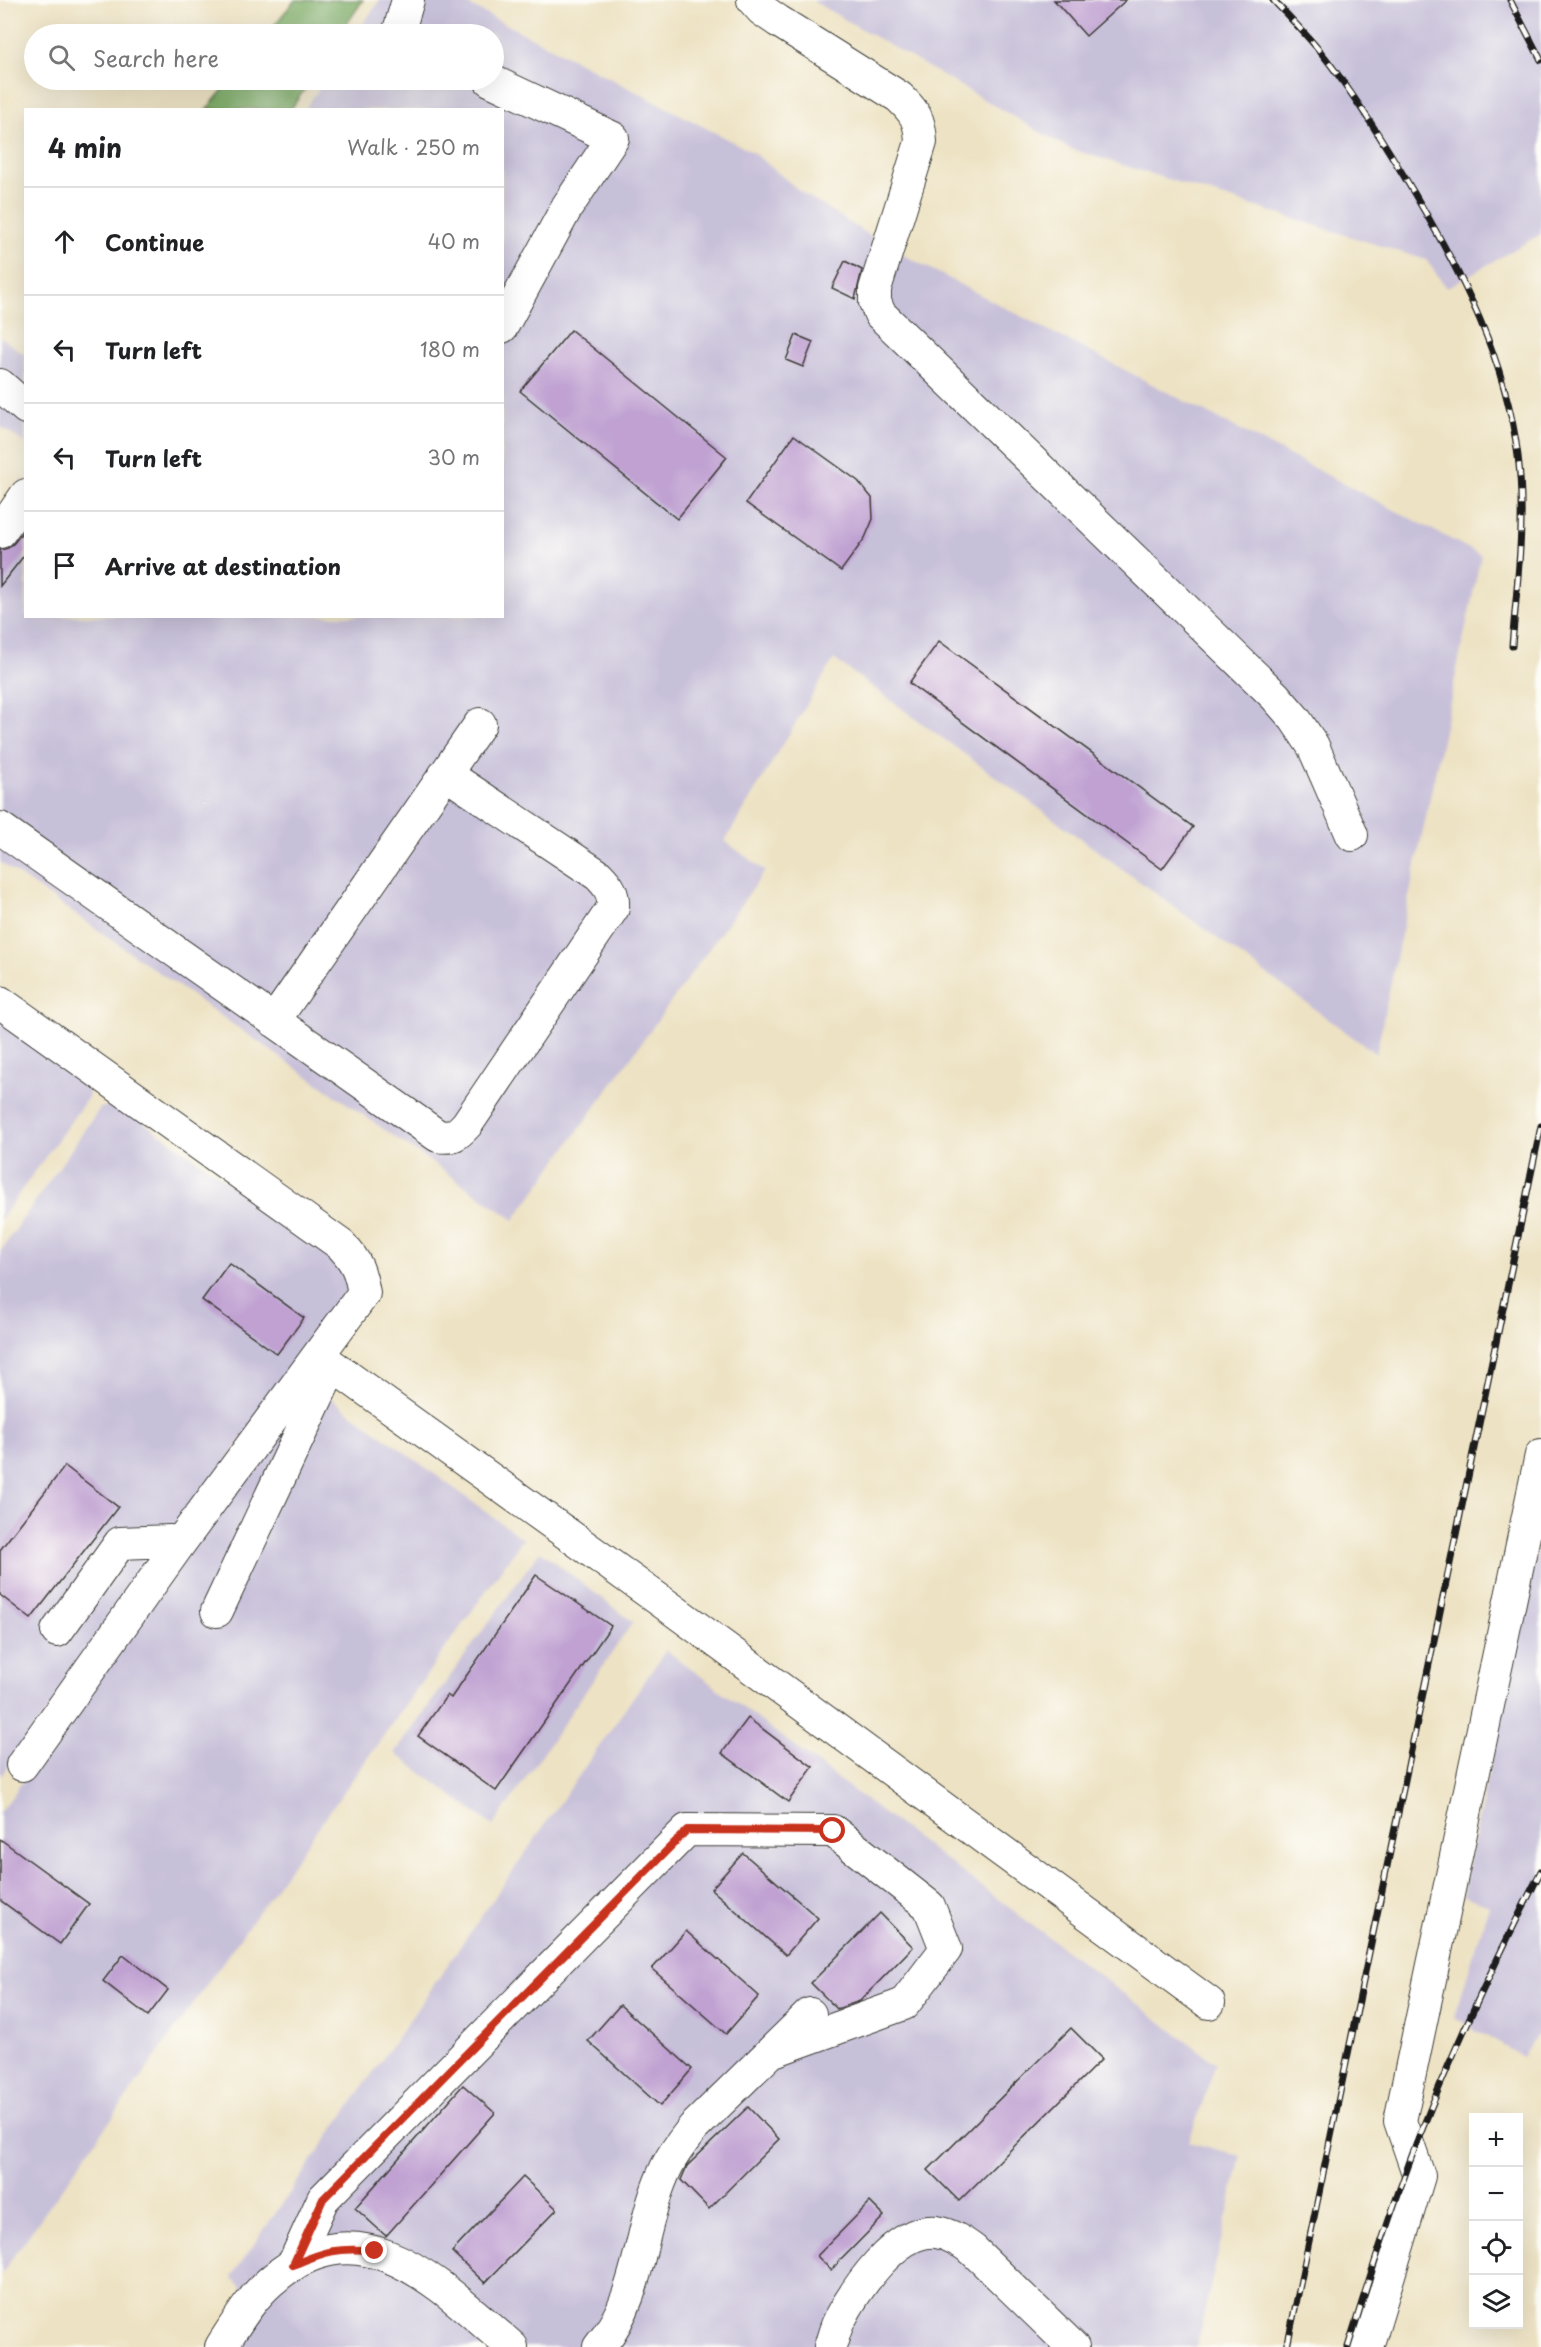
<!DOCTYPE html>
<meta charset="utf-8">
<style>
:root{--surface:#fff;--page:#f6f6f6;--text:#202124;--muted:#757577;--line:#e0e0e0}
body{margin:0;font-family:"Playpen Sans",sans-serif;background:var(--page);color:var(--text)}
.controls{position:absolute;right:18px;bottom:18px;display:grid;overflow:hidden;border-radius:0px;box-shadow:0 6px 24px #0002}
.controls button{width:54px;height:54px;display:grid;place-items:center;padding:0;border:0;border-bottom:2px solid var(--line);background:var(--surface);color:var(--text);font:30px sans-serif}
.stop{position:absolute;width:18px;height:18px;margin:-14px;border:4px solid #c8321e;border-radius:50%;background:#fff}
.stop.end{background:#c8321e;border-color:#fff;box-shadow:0 2px 6px #0008}
.list{margin:0;padding:0;list-style:none}
h2{display:flex;justify-content:space-between;align-items:center;height:78px;margin:0;padding:0 24px;font-size:26px}
h2 small{font-size:20px;font-weight:400;color:var(--muted)}
.list li{display:grid;grid-template-columns:39px 1fr auto;gap:18px;align-items:center;box-sizing:border-box;height:108px;padding:0 24px;border-top:2px solid var(--line)}
.list b{display:block;font-size:22px;white-space:nowrap}
.list em{font-size:20px;font-style:normal;color:var(--muted)}
.icon{flex:none;width:33px;height:33px;fill:none;stroke:currentColor;stroke-width:2;stroke-linecap:round;stroke-linejoin:round}
.map{position:relative;flex:none;width:1541px;height:2347px;overflow:hidden}
.search{position:absolute;background:var(--surface);box-shadow:0 6px 24px #0002;left:24px;top:24px;width:480px;height:66px;display:flex;align-items:center;gap:15px;box-sizing:border-box;padding:0 21px;border-radius:33px;color:var(--muted);font-size:22px}
.panel{position:absolute;background:var(--surface);box-shadow:0 6px 24px #0002;left:24px;top:108px;width:480px;height:510px;border-radius:0px}
.map>svg:first-child{display:block}
.industrial{fill:#c7c0d9}
.forest{fill:#7dac66;stroke:#4c6441;stroke-width:1.5}
.building{fill:#c0a1d2}
.lines{fill:none;stroke-linecap:round;stroke-linejoin:round}
.minor-casing{stroke:#3b3a35;stroke-width:34}
.minor{stroke:#fff;stroke-width:32}
.rail-casing{stroke:#1c1c1c;stroke-width:7}
.rail{stroke:#fdfcf7;stroke-width:4.5;stroke-dasharray:14;stroke-linecap:butt}
.route{stroke:#c8321e;stroke-width:8}
</style>
<div class="map">
<svg width="1541" height="2347" viewBox="0 0 1541 2347">
<rect width="100%" height="100%" fill="#fdfcf7"/>
<filter id="ink" filterUnits="userSpaceOnUse"><feTurbulence type="fractalNoise" baseFrequency=".0167" numOctaves="2"/><feDisplacementMap in="SourceGraphic" scale="12" xChannelSelector="R" yChannelSelector="G"/><feConvolveMatrix kernelMatrix="1 2 1 2 8 2 1 2 1" color-interpolation-filters="sRGB"/></filter>
<filter id="wash" filterUnits="userSpaceOnUse"><feTurbulence type="fractalNoise" baseFrequency=".008" numOctaves="4" result="noise"/><feDisplacementMap in="SourceGraphic" scale="24" xChannelSelector="R" yChannelSelector="G"/><feGaussianBlur stdDeviation="1.35" result="paint"/><feColorMatrix in="noise" values="0 0 0 0 0 0 0 0 0 0 0 0 0 0 0 0 0 1.4 0 .05"/><feComposite in="paint" operator="in"/></filter>
<g filter="url(#wash)">
<rect width="100%" height="100%" fill="#ede2c3"/>
<path class="industrial" d="M 380,0 L 459,0 L 754,153 L 801,192 L 888,247 L 1481,555 L 1376,1054 L 834,659 L 725,841 L 765,871 L 514,1220 L 0,862 L 0,516 L 25,478 L 26,616 L 502,616 L 502,110 L 305,109 L 325,80 L 494,80 L 494,34 L 356,34 Z
M 811,0 L 1541,0 L 1541,234 L 1447,288 L 1426,260 L 1068,148 Z
M 0,337 L 25,355 L 25,443 L 0,426 Z
M 0,1017 L 89,1080 L 89,1096 L 0,1220 Z
M 118,1104 L 338,1260 L 347,1275 L 348,1292 L 0,1777 L 0,1252 L 100,1108 Z
M 309,1382 L 523,1539 L 0,2276 L 0,1813 Z
M 1541,1531 L 1541,2028 L 1523,2057 L 1454,2018 L 1489,1905 L 1462,1895 Z
M 540,1551 L 633,1622 L 493,1826 L 395,1753 Z
M 666,1650 L 1216,2063 L 1189,2142 L 1241,2156 L 1196,2347 L 237,2347 L 261,2312 L 232,2276 Z"/>
<path class="forest" d="M 295,0 L 363,0 L 340,34 L 267,34 Z
M 231,80 L 311,80 L 291,109 L 207,109 Z"/>
<g id="blocks">
<path class="building" d="M 1054,0 L 1126,0 L 1086,36 Z
M 845,261 L 862,270 L 855,299 L 832,288 Z
M 571,330 L 727,457 L 677,519 L 520,391 Z
M 796,335 L 813,342 L 803,367 L 786,360 Z
M 794,435 L 858,481 L 872,498 L 873,519 L 865,538 L 841,571 L 746,503 Z
M 26,527 L 26,553 L 0,586 L 0,550 L 8,548 L 14,543 Z
M 939,641 L 1193,827 L 1162,869 L 909,683 Z
M 229,1263 L 304,1318 L 277,1354 L 202,1300 Z
M 65,1466 L 118,1507 L 31,1619 L 0,1595 L 0,1550 Z
M 536,1575 L 611,1626 L 496,1791 L 418,1736 L 447,1695 L 451,1698 Z
M 748,1718 L 813,1767 L 788,1802 L 722,1753 Z
M 0,1839 L 89,1904 L 60,1944 L 0,1900 Z
M 743,1853 L 818,1918 L 786,1955 L 711,1889 Z
M 880,1913 L 913,1947 L 860,2001 L 837,2009 L 811,1983 Z
M 686,1931 L 759,1996 L 726,2034 L 652,1969 Z
M 123,1955 L 168,1990 L 148,2016 L 103,1981 Z
M 620,2005 L 692,2069 L 660,2106 L 588,2041 Z
M 1071,2028 L 1102,2059 L 959,2201 L 928,2170 Z
M 463,2085 L 495,2113 L 386,2236 L 355,2208 Z
M 748,2107 L 779,2139 L 709,2209 L 681,2180 L 687,2166 Z
M 523,2177 L 557,2209 L 485,2283 L 452,2252 Z
M 870,2202 L 884,2216 L 831,2270 L 817,2256 Z"/>
</g>
</g>
<g filter="url(#ink)">
<use href="#blocks" fill-opacity="0" stroke="#3b3a35" stroke-width="1.5"/>
<g class="lines">
<g class="minor-casing">
<path id="minor" d="M 753,0 L 762,10 L 778,21 L 899,97 C 915,112 920,120 921,142 L 875,289 L 875,302 L 880,314 L 1275,696 L 1295,719 L 1313,746 L 1352,835
M 398,34 L 408,0
M 490,80 L 613,138 L 567,207 L 502,327
M 0,385 L 26,408
M 0,532 L 26,495
M 0,828 L 438,1136 C 452,1139 458,1134 467,1124 L 613,908 C 614,893 609,886 598,875 L 446,774
M 0,1002 L 341,1245 C 357,1262 360,1271 364,1293 L 180,1543 L 22,1765
M 274,1021 L 480,724
M 319,1356 L 672,1609 L 1209,2003
M 217,1611 L 332,1366
M 57,1631 L 120,1543 L 170,1541 L 180,1543
M 293,2265 L 323,2199 L 687,1830 L 833,1831 L 929,1906 L 946,1949 L 904,2004 L 771,2052
M 221,2347 C 236,2324 250,2299 271,2281 C 363,2200 442,2288 512,2347
M 599,2347 C 643,2295 638,2225 667,2166 C 674,2152 683,2141 693,2128 L 810,2014
M 830,2347 C 833,2338 835,2329 839,2321 C 855,2290 896,2228 936,2232 C 950,2234 962,2242 973,2250 L 1073,2347
M 1367,2347 L 1419,2176 L 1400,2121 L 1541,1455"/>
</g>
<use href="#minor" class="minor"/>
<g class="rail-casing">
<path id="rail" d="M 1273,0 C 1293,21 1313,41 1330,64 C 1361,105 1388,149 1414,193 C 1463,276 1506,360 1518,456 C 1526,519 1517,583 1512,646
M 1510,0 L 1541,60
M 1287,2347 L 1541,1126
M 1348,2347 C 1365,2292 1382,2237 1402,2183 C 1440,2076 1490,1972 1541,1871"/>
</g>
<use href="#rail" class="rail"/>
</g>
</g>
<g class="lines" filter="url(#ink)">
<path class="route" d="M 375,2251 C 339,2247 325,2251 293,2265 L 323,2199 L 687,1830 L 833,1831"/>
</g>
</svg>
<div class="controls">
<button>+</button>
<button>−</button>
<button><svg class="icon" aria-label="locate" viewBox="0 0 24 24"><circle cx="12" cy="12" r="6"/><path d="M12 2v4M12 18v4M2 12h4M18 12h4"/></svg></button>
<button><svg class="icon" aria-label="layers" viewBox="0 0 24 24"><path d="M12 4l9 5-9 5-9-5zM3 14l9 5 9-5"/></svg></button>
</div>
<div class="stop" style="left:833px;top:1831px"></div>
<div class="stop end" style="left:375px;top:2251px"></div>
<div class="search"><svg class="icon" aria-label="search" viewBox="0 0 24 24"><circle cx="10" cy="10" r="6"/><path d="M15 15l6 6"/></svg>Search here</div>
<section class="panel">
<h2>4 min<small>Walk · 250 m</small></h2>
<ul class="list">
<li><svg class="icon" aria-label="ahead" viewBox="0 0 24 24"><path d="M12 20V5M6 11l6-6 6 6"/></svg><div><b>Continue</b></div><em>40 m</em></li>
<li><svg class="icon" aria-label="left" viewBox="0 0 24 24"><path d="M17 20v-9H6M10 6l-5 5 5 5"/></svg><div><b>Turn left</b></div><em>180 m</em></li>
<li><svg class="icon" aria-label="left" viewBox="0 0 24 24"><path d="M17 20v-9H6M10 6l-5 5 5 5"/></svg><div><b>Turn left</b></div><em>30 m</em></li>
<li><svg class="icon" aria-label="arrive" viewBox="0 0 24 24"><path d="M6 21V4h12l-3 4 3 4H6"/></svg><div><b>Arrive at destination</b></div></li>
</ul>
</section>
</div>
